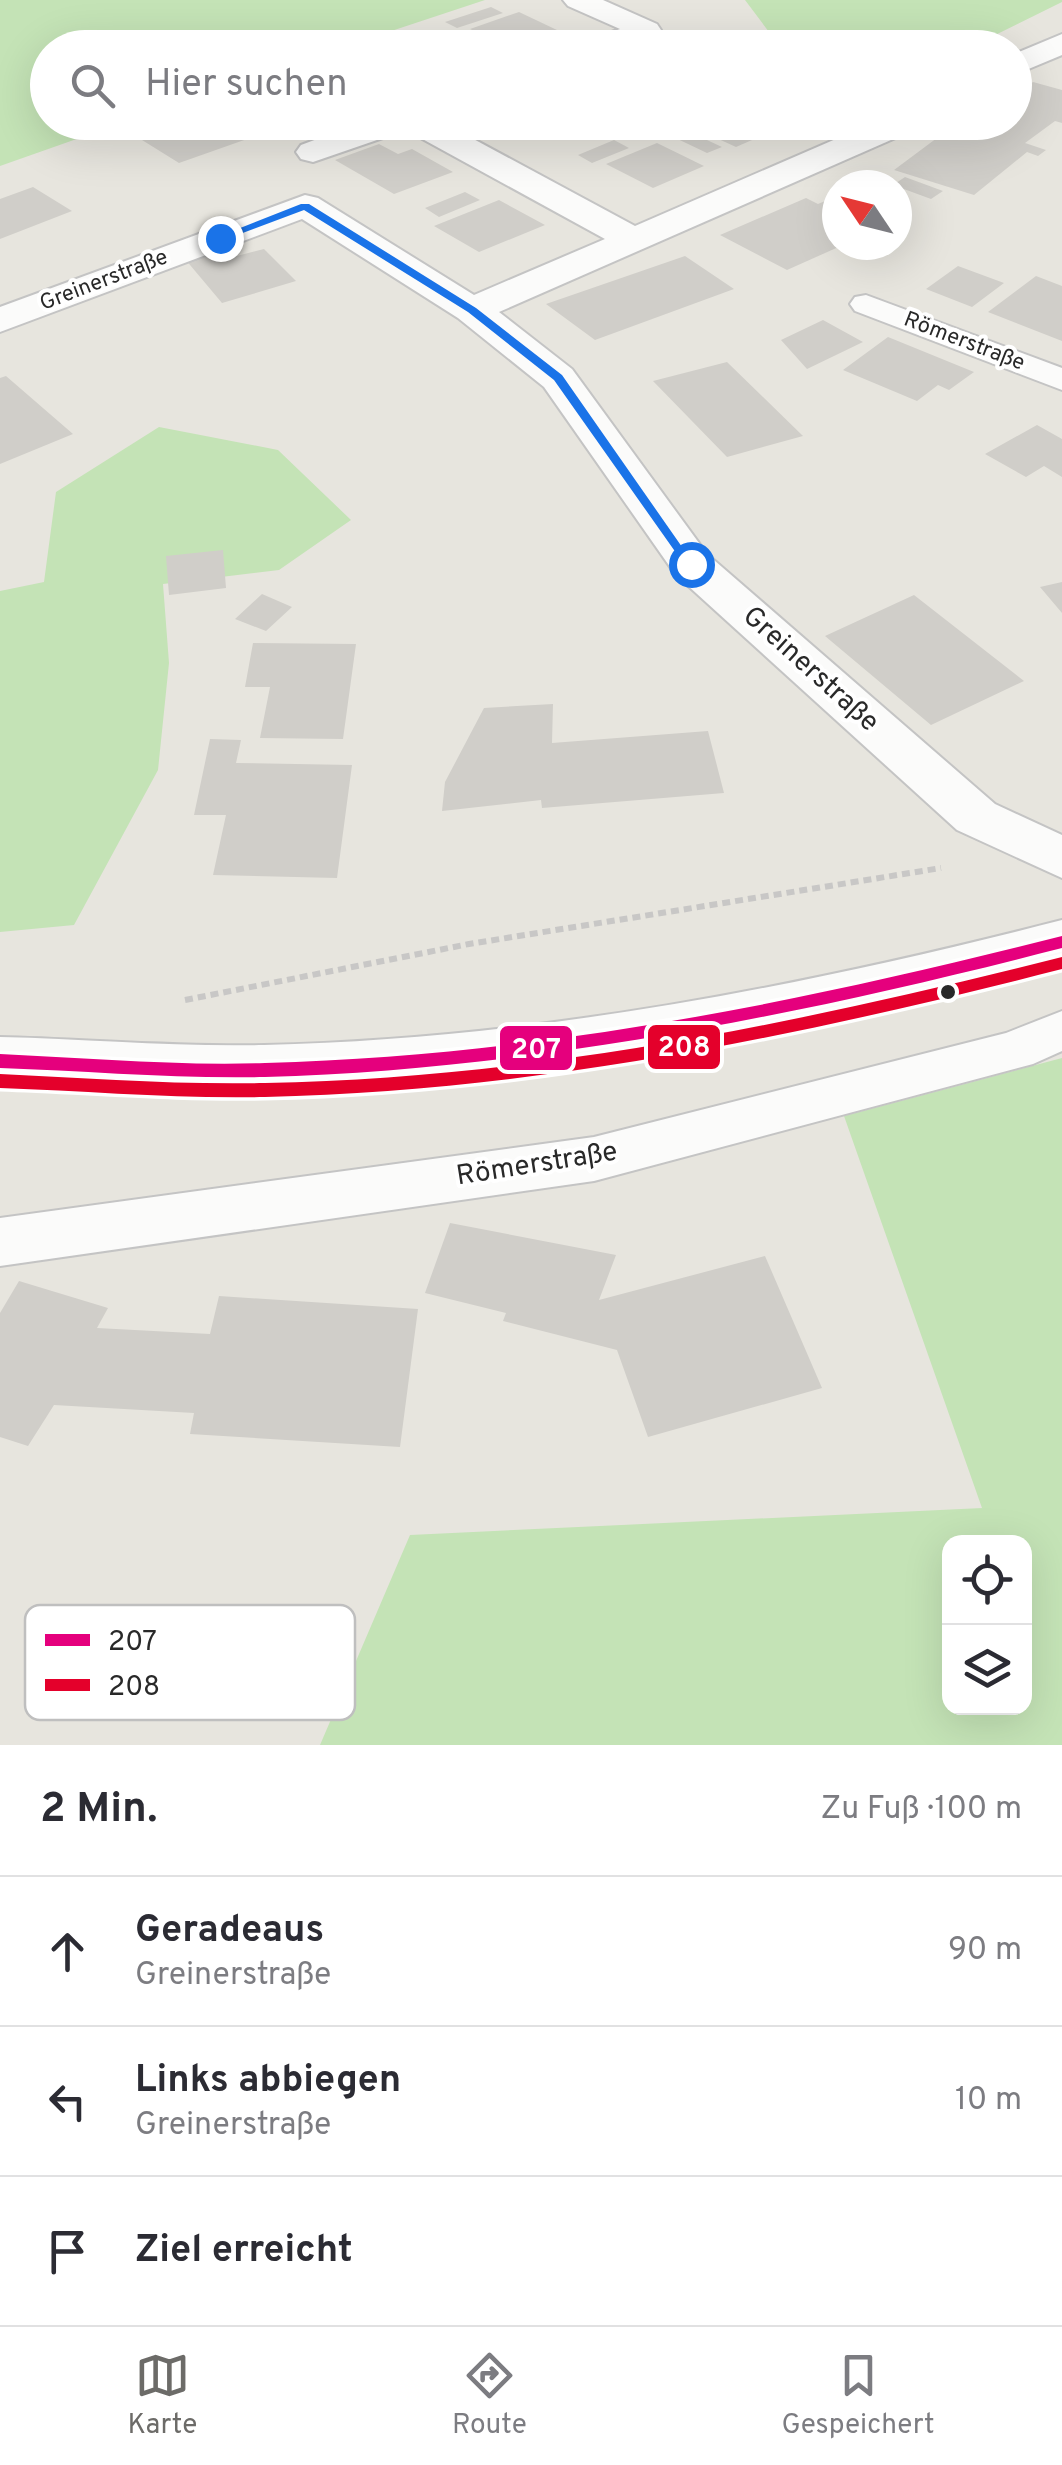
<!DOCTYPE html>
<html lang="de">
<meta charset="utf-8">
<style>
:root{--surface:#fff;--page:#f2f2f3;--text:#2b2b33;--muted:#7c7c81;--line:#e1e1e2;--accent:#6c6b68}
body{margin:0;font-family:Overpass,sans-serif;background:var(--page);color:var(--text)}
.controls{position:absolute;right:30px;bottom:30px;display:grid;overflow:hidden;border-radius:20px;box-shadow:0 10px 40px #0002}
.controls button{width:90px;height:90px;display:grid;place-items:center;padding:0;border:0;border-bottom:2px solid var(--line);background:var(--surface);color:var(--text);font:50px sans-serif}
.compass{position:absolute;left:822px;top:170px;width:90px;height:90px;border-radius:50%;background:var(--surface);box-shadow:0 10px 40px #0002;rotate:305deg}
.stop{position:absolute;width:30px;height:30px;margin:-22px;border:8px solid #1a73e8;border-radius:50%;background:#fff}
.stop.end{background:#1a73e8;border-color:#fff;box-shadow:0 2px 10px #0008}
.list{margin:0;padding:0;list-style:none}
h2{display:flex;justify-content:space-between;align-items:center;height:130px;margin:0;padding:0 40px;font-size:42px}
h2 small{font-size:32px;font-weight:400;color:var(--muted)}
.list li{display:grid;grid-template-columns:65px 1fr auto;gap:30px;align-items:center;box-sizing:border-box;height:150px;padding:0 40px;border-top:2px solid var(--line)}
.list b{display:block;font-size:38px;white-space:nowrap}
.list p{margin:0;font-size:32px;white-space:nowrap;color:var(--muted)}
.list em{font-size:32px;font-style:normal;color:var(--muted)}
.icon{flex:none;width:55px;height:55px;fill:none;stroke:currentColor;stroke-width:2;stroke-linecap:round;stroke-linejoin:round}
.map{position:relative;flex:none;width:1062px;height:1745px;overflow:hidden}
.search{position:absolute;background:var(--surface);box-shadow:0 10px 40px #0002;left:30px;right:30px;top:30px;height:110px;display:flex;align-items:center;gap:25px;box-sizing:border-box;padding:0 35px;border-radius:55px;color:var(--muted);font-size:38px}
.sheet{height:580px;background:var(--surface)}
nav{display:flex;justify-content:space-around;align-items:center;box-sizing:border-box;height:140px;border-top:2px solid var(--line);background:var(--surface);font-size:28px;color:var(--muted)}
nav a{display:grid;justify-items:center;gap:5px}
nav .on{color:var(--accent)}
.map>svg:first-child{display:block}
.green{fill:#c4e3b6;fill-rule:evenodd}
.building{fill:#d0cec9}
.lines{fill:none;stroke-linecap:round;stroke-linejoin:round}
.lane-casing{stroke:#c4c4c4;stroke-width:4}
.street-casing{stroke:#c4c4c4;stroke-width:4}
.secondary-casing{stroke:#c4c4c4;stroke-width:4}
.path{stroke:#c8c7c6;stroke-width:6;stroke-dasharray:8 5;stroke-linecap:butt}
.lane{fill:#fbfbfa;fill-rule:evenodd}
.street{fill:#fbfbfa;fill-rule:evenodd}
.secondary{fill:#fbfbfa;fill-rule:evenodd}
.bus-1-casing{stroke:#fff;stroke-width:7}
.bus-2-casing{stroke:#fff;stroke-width:7}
.bus-1{fill:#e5007d;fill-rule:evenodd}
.bus-2{fill:#e4002b;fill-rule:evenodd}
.route{fill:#1a73e8}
.bus-dot{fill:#292929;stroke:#fff;stroke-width:4}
.labels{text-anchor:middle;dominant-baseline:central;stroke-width:8;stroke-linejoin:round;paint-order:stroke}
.far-street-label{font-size:22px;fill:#292929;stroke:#fff}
.street-label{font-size:28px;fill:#292929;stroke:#fff}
.key{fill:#fff;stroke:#bfbfbf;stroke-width:2.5}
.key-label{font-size:28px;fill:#292929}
.line-badge{stroke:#fff;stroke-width:4}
.badge-label{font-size:28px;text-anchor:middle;font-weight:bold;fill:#fff}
</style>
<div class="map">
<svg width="1062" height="1745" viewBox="0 0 1062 1745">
<rect width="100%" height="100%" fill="#e7e5de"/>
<path class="green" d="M 0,0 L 485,0 L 343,47 L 48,48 L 48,122 L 122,123 L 0,166 Z
M 745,0 L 1062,0 L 1062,2 L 971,47 L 781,48 Z
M 159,427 L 278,450 L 351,520 L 279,570 L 163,584 L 169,663 L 158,770 L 74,925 L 0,932 L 0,591 L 44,582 L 56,492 Z
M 1062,1058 L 1062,1745 L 320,1745 L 410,1535 L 982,1508 L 844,1116 ZM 950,1542 L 1024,1542 L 1024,1708 L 950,1708 Z"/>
<path class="building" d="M 491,7 L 503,13 L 457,28 L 445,22 Z
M 519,12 L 557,30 L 508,47 L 470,29 Z
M 441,34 L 470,48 L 442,48 L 425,39 Z
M 692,36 L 720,48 L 662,48 L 662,47 Z
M 1033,82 L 1062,90 L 1062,123 L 1055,121 L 1025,143 L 1046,150 L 1038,156 L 1027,152 L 974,195 L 894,170 L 949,129 L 967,135 L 984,122 L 1014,122 L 1014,95 Z
M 195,122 L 219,122 L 247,139 L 179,163 L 142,140 Z
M 484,122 L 512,122 L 528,130 L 512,137 Z
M 526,122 L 585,122 L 585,123 L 553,136 Z
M 693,122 L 793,122 L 736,147 L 688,125 Z
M 679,127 L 722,147 L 707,153 L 665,133 Z
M 614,140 L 629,148 L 592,163 L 578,155 Z
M 657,143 L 704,166 L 653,188 L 606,164 Z
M 379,144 L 398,154 L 412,149 L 453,172 L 394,194 L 335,160 Z
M 905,177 L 943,191 L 931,199 L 893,185 Z
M 33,187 L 72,211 L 0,239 L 0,199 Z
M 465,192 L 480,200 L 439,217 L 425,208 Z
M 837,196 L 837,245 L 843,245 L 787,270 L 720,235 L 806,198 L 818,204 Z
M 499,200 L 545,225 L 479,252 L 434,226 Z
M 218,249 L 229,258 L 264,249 L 296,281 L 222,303 L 185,259 Z
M 685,256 L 734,289 L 595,340 L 546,304 Z
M 958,266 L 1004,283 L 972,307 L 926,289 Z
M 1036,276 L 1062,286 L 1062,341 L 988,312 Z
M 823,320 L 863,342 L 807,369 L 781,340 Z
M 888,337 L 974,372 L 949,390 L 938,385 L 917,401 L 843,370 Z
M 727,362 L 803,436 L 727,457 L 653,381 Z
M 6,376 L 73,434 L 0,464 L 0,378 Z
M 1037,425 L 1062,439 L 1062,477 L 1044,466 L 1026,477 L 985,454 Z
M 223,550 L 226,588 L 169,595 L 166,556 Z
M 1062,582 L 1062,613 L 1040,587 Z
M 262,594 L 292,607 L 266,631 L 235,619 Z
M 914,595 L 1024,681 L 931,725 L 825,636 Z
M 253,643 L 356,644 L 343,739 L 260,738 L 270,687 L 245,687 Z
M 553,704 L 552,743 L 708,731 L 724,793 L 542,808 L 541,800 L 442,811 L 445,782 L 484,708 Z
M 210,739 L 241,740 L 236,763 L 352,765 L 337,878 L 213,875 L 226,815 L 194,815 Z
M 450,1223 L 616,1255 L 599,1300 L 765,1256 L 822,1388 L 648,1437 L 617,1350 L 503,1321 L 506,1313 L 425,1293 Z
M 19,1281 L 108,1308 L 97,1328 L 210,1334 L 219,1296 L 418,1309 L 400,1447 L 190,1434 L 194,1413 L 54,1405 L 28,1446 L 0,1437 L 0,1313 Z"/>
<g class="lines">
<g class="lane-casing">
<path id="lane" d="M 866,295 L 1062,368 L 1062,390 L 855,311 L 850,304 L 855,297 Z
M 1062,1011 L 1062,1051 L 1033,1064 L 594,1181 L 0,1266 L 0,1218 L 594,1137 L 1006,1033 Z"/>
</g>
<g class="street-casing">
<path id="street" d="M 563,0 L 603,0 L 657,24 L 661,30 C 645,52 608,48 583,48 L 587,41 L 620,29 L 568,6 Z
M 1062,34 L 1062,55 L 1014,75 L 1014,54 Z
M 363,122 L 442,122 L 635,226 L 875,122 L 920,122 L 916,129 L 499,312 L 572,369 L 707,554 L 995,804 L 1062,835 L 1062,878 L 957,830 L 675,574 L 544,387 L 458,318 L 302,219 L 0,332 L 0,307 L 305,195 L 318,198 L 474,295 L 605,239 L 406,130 L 313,162 L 301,159 L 296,152 L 301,145 Z"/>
</g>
<g class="secondary-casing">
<path id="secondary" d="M 1062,920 L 1062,964 C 803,1034 534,1088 265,1094 C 176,1096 88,1088 0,1085 L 0,1037 C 88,1039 176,1047 264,1045 C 533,1039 802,987 1062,920 Z"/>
</g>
<path class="path" d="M 185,1000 L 469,944 L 941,868"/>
<use href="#lane" class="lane"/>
<use href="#street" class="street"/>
<use href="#secondary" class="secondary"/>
<g class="bus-1-casing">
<path id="bus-1" d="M 1062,936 L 1062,948 C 801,1015 535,1069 265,1077 C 176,1079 88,1071 0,1068 L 0,1054 C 88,1058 176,1066 265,1063 C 535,1056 800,1003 1062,936 Z"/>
</g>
<g class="bus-2-casing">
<path id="bus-2" d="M 1062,957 L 1062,969 C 801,1036 535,1091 265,1097 C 176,1099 88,1091 0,1088 L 0,1074 C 88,1078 176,1085 265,1083 C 535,1078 801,1023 1062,957 Z"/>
</g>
<use href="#bus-1" class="bus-1"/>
<use href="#bus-2" class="bus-2"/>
</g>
<path class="route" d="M 301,204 L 309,204 L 476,308 L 562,375 L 696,567 L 686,567 L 554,380 L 468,312 L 304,210 L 224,240 L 215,238 Z"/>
<circle class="bus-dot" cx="948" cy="992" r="9"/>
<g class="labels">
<g class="far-street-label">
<text transform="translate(104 281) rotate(-21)">Greinerstraße</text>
<text transform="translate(964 342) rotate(21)">Römerstraße</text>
</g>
<g class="street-label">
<text transform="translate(810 670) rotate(42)">Greinerstraße</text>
<text transform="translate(537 1165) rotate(-9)">Römerstraße</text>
</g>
</g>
<rect x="25" y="1605" width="330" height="115" rx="15" class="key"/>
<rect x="45" y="1634" width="45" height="12" fill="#e5007d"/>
<rect x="45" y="1679" width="45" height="12" fill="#e4002b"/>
<g class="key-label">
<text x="108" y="1650">207</text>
<text x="108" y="1695">208</text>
</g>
<g class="line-badge">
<rect x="646" y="1023" width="76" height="48" rx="10" fill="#e4002b"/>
<rect x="498" y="1024" width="76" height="48" rx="10" fill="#e5007d"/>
</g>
<g class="badge-label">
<text x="684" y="1056">208</text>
<text x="536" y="1058">207</text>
</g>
</svg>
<div class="controls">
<button><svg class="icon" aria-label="locate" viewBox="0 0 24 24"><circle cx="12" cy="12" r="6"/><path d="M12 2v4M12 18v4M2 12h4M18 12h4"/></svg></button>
<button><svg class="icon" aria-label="layers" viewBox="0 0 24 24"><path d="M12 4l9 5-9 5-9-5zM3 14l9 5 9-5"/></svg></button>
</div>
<svg class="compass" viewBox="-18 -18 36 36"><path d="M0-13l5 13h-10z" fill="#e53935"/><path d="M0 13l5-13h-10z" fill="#7c7c81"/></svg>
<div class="stop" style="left:691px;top:564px"></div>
<div class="stop end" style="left:220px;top:238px"></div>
<div class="search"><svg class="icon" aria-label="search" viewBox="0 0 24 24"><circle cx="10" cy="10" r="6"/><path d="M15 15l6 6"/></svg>Hier suchen</div>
</div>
<section class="sheet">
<h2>2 Min.<small>Zu Fuß · 100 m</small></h2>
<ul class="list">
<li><svg class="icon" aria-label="ahead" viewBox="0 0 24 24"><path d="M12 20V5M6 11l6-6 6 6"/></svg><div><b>Geradeaus</b><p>Greinerstraße</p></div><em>90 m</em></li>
<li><svg class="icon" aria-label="left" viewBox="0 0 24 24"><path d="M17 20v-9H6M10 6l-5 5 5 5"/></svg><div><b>Links abbiegen</b><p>Greinerstraße</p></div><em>10 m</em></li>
<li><svg class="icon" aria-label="arrive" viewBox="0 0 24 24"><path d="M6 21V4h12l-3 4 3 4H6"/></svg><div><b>Ziel erreicht</b></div></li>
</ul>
</section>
<nav>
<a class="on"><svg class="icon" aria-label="map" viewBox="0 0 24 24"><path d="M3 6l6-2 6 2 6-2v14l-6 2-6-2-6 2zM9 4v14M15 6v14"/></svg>Karte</a>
<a><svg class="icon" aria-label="directions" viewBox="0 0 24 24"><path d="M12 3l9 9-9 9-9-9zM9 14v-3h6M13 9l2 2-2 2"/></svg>Route</a>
<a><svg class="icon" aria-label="saved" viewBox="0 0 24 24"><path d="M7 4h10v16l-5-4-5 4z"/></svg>Gespeichert</a>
</nav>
